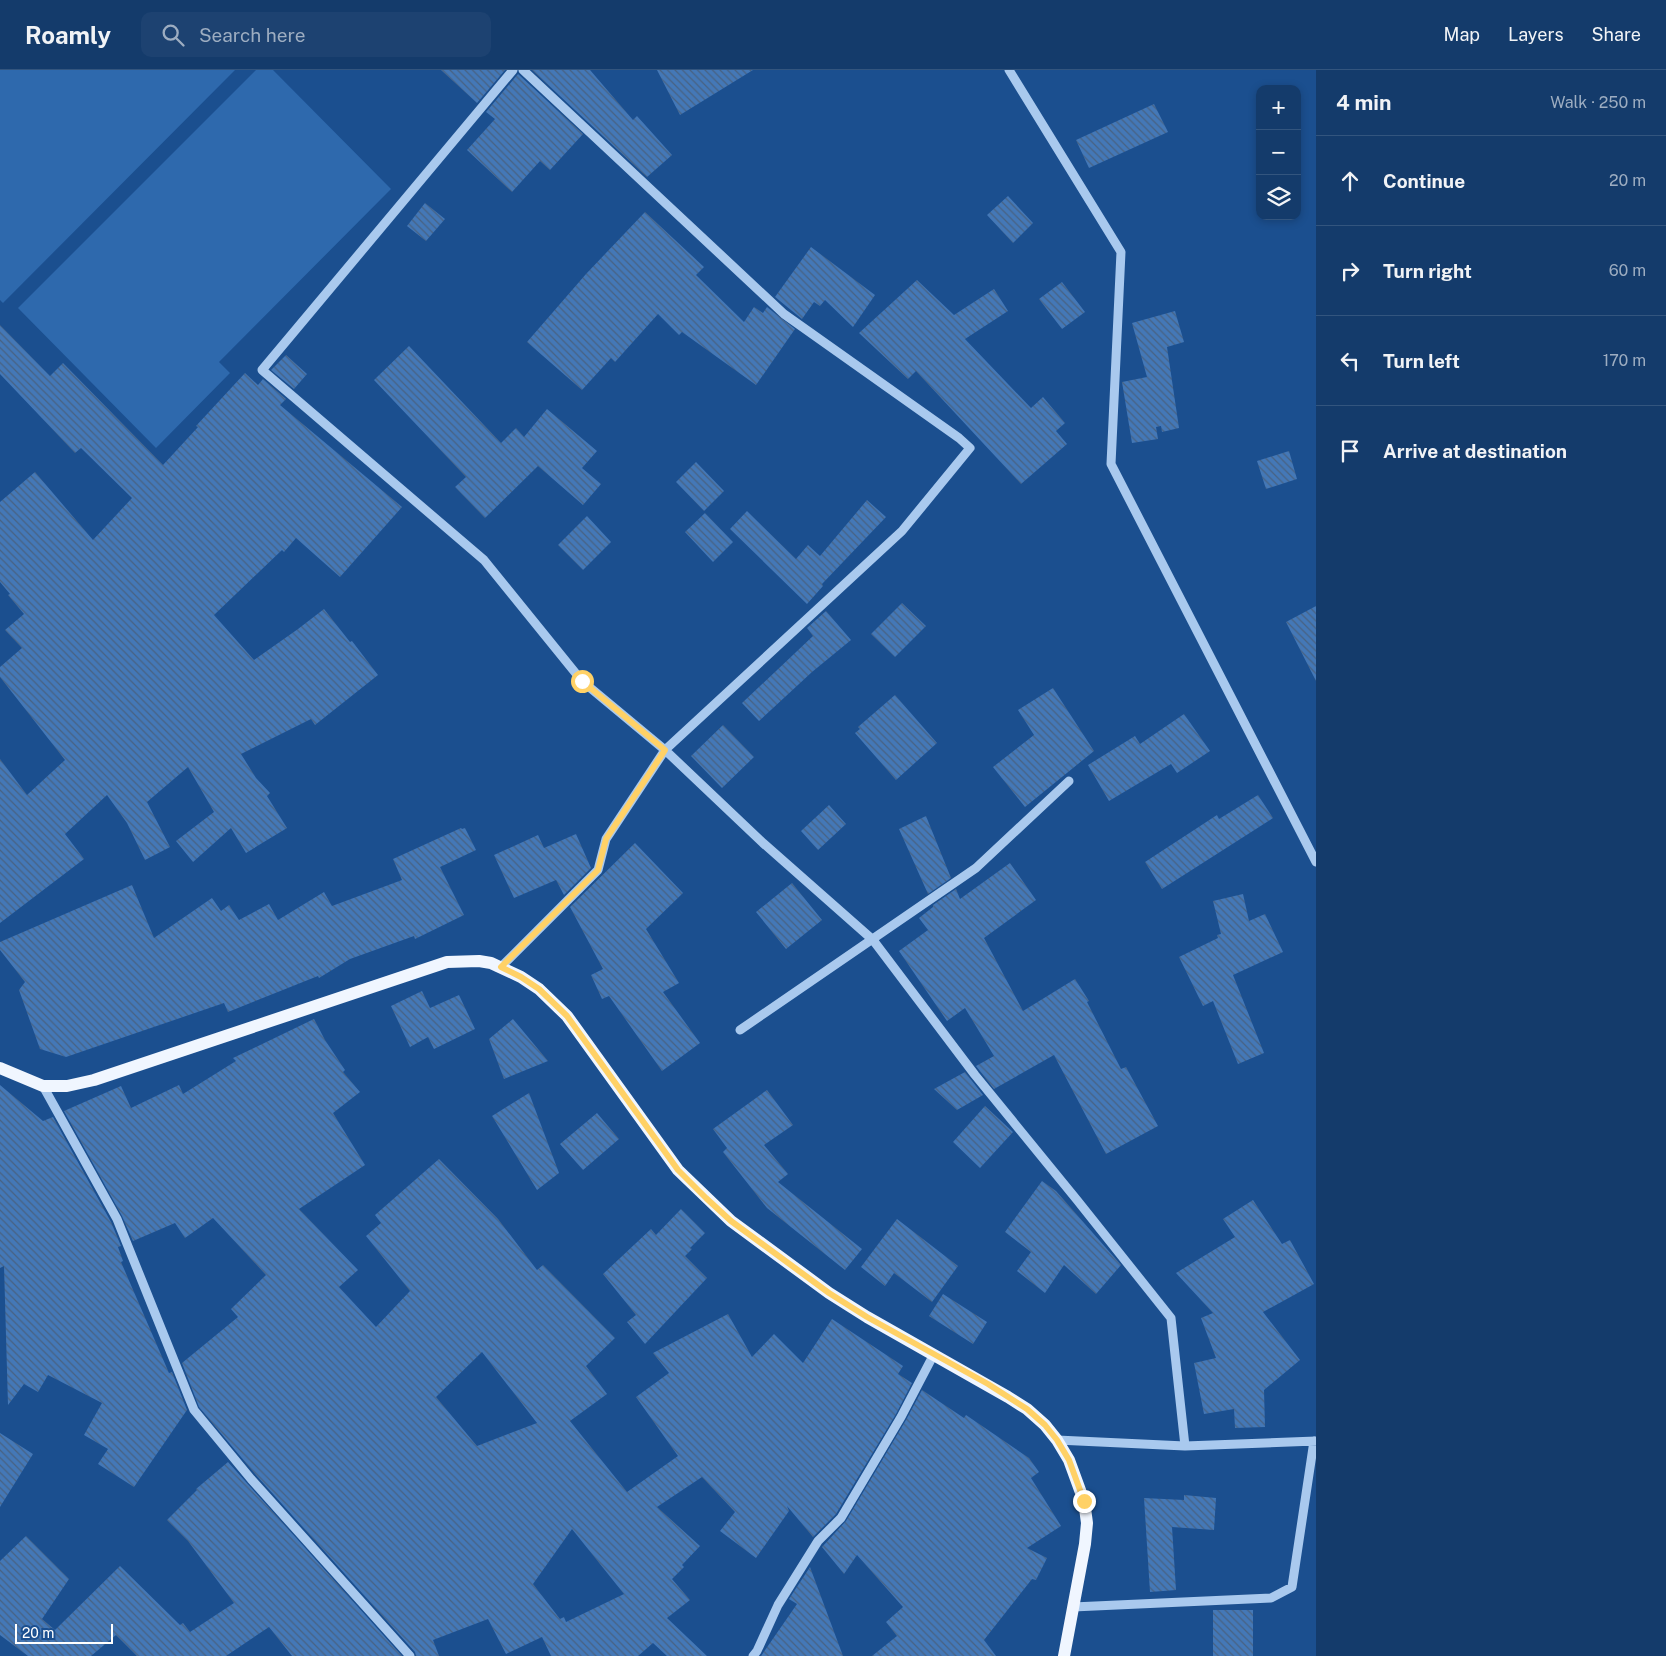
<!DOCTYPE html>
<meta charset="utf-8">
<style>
:root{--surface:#143b6b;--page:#1d4271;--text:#f1f3f6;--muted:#9dadc1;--line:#33557e}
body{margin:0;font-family:"Public Sans",sans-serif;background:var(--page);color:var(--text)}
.controls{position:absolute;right:15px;top:15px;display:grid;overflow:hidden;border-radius:10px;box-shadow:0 2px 8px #0003}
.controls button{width:45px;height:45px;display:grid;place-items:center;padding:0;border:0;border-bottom:1px solid var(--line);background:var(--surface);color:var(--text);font:25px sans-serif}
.scale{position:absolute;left:15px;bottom:12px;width:98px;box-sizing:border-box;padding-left:5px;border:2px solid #fff;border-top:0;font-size:14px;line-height:18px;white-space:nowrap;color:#fff;-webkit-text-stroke:4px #1b4f8f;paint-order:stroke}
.stop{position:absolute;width:15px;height:15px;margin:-11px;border:4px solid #ffd166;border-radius:50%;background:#fff}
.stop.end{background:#ffd166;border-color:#fff;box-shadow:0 1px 5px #0008}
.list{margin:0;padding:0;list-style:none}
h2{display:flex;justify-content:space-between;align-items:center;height:65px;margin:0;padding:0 20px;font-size:21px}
h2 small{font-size:16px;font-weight:400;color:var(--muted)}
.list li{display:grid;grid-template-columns:32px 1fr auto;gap:15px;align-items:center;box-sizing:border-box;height:90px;padding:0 20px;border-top:1px solid var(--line)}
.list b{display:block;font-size:19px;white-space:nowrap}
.list em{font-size:16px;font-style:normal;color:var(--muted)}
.icon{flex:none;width:28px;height:28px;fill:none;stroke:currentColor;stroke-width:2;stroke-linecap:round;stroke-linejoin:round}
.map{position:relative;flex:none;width:1316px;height:1586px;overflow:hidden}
header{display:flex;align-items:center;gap:30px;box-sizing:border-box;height:70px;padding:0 25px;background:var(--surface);border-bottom:1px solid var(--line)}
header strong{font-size:24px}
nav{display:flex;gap:28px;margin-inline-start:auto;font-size:18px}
.search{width:350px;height:45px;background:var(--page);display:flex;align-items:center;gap:12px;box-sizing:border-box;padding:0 18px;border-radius:10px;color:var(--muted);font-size:19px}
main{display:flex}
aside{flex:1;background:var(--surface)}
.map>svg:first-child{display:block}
.garden{fill:#2e69ad}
.building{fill:url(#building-back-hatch);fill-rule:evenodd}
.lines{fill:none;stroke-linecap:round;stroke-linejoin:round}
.minor{stroke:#a9c9ee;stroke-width:9}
.major{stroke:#f0f6ff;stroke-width:12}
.route{stroke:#ffd166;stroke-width:6}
</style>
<header>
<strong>Roamly</strong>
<div class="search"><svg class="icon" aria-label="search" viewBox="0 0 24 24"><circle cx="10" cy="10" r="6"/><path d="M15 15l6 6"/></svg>Search here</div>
<nav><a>Map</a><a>Layers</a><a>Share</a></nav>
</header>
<main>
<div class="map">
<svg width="1316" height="1586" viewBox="0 0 1316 1586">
<defs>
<pattern id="building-back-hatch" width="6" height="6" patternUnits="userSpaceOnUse" patternTransform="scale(1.25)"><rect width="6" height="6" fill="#4478b7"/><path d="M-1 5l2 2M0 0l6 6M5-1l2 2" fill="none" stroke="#486282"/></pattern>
</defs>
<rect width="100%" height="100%" fill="#1b4f8f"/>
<path class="garden" d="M 0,0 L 235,0 L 3,233 L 0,230 Z
M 256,0 L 273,0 L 391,119 L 219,292 L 230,303 L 156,378 L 18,238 Z"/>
<path class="building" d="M 441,0 L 505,0 L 477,33 Z
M 532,0 L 590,0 L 633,50 L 637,46 L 672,85 L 647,107 Z
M 657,0 L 753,0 L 680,45 Z
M 518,4 L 583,64 L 550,100 L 540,91 L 512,122 L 467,80 L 495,49 L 486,42 Z
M 1154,34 L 1168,62 L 1089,98 L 1076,70 Z
M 1008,126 L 1033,153 L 1013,173 L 987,145 Z
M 425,133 L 445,149 L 426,171 L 407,156 Z
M 645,142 L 704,197 L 696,205 L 744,252 L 754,237 L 763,243 L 767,237 L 795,259 L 756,315 L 682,262 L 679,265 L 658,244 L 615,292 L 611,288 L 582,320 L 527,272 L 586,204 Z
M 811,177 L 875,225 L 853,257 L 825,230 L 820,236 L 814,232 L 802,249 L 775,227 Z
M 917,210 L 954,245 L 994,219 L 1008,241 L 965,269 L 1031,338 L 1043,327 L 1065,353 L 1056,361 L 1067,374 L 1021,414 L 916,301 L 908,309 L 859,263 Z
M 1062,212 L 1085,242 L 1062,259 L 1039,229 Z
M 1175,241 L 1184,272 L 1167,277 L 1179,358 L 1162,362 L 1161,356 L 1156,357 L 1158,369 L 1132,373 L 1122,312 L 1147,307 L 1132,253 Z
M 0,255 L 50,306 L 63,293 L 163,395 L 198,357 L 196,356 L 245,303 L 258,315 L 263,309 L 286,329 L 280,335 L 402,437 L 340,507 L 296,468 L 284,482 L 282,480 L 214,545 L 254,590 L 298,559 L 324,539 L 350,572 L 352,571 L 378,605 L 315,655 L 311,649 L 241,684 L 256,708 L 270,723 L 267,726 L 287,758 L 246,783 L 231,758 L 193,792 L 176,771 L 214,742 L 188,697 L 147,732 L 170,777 L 145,790 L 127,753 L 107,725 L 65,764 L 84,789 L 0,853 L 0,689 L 27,725 L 65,690 L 0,607 L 0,597 L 22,578 L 5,560 L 24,544 L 8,525 L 10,524 L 0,512 L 0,432 L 35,402 L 93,470 L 132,428 L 81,378 L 75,383 L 0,304 Z
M 409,276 L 501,373 L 516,358 L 524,367 L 547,339 L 597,381 L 582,398 L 601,414 L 583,435 L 538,396 L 485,448 L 455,417 L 466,407 L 374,310 Z
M 286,285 L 307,304 L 294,319 L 271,300 Z
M 1289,381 L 1297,409 L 1266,419 L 1257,391 Z
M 696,392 L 724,421 L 704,441 L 676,412 Z
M 867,430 L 886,447 L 822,514 L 823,516 L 807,534 L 730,459 L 747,441 L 796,489 L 808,475 L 820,486 Z
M 705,443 L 733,472 L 713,492 L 685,462 Z
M 587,446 L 611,472 L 583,500 L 558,475 Z
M 902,533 L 926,556 L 895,587 L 871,564 Z
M 1316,536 L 1316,611 L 1286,552 Z
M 826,541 L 851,570 L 812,602 L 759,651 L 742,633 L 813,566 L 807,558 Z
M 1053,618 L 1094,681 L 1025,737 L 993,697 L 1034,665 L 1018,640 Z
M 895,625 L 937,673 L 896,710 L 855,663 L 860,659 L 858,657 Z
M 1184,644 L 1210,681 L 1177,703 L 1171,694 L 1109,731 L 1088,695 L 1135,666 L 1140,674 Z
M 723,655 L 754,687 L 722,718 L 691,686 Z
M 1258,725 L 1273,748 L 1162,819 L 1145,792 L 1217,745 L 1219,749 Z
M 829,735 L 846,754 L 818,780 L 801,761 Z
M 926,746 L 951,808 L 928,824 L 899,759 Z
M 461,758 L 462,759 L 465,758 L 476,780 L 440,797 L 464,845 L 415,869 L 414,866 L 350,889 L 319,908 L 318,906 L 228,942 L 224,933 L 66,987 L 40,979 L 19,920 L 25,912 L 0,880 L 0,872 L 132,815 L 154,868 L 212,828 L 221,841 L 229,835 L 239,850 L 269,834 L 278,850 L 324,822 L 332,836 L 402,810 L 393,789 Z
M 576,764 L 591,798 L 564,825 L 556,810 L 514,828 L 494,785 L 538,765 L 544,778 Z
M 635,773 L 683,823 L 646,859 L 679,913 L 663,922 L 700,973 L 662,1001 L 609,926 L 602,929 L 591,905 L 603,899 L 570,837 Z
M 1010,793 L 1036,830 L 984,868 L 1023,941 L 1075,909 L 1089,931 L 1087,932 L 1121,999 L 1126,997 L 1158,1056 L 1106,1084 L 1054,985 L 994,1019 L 976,996 L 994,986 L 965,938 L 947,951 L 899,881 L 928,860 L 919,848 L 933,837 L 933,835 L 956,819 L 960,829 Z
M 792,813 L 822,850 L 786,879 L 756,842 Z
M 1243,824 L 1249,851 L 1265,844 L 1283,882 L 1233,905 L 1264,983 L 1238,994 L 1213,931 L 1203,936 L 1179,887 L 1218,868 L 1217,865 L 1221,864 L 1213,831 Z
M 422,921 L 430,938 L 459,925 L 475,959 L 434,979 L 428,967 L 410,977 L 391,936 Z
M 314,949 L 325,970 L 345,1000 L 343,1002 L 360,1022 L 333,1043 L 365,1095 L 299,1139 L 358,1200 L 339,1217 L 376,1257 L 410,1221 L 366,1166 L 381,1153 L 375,1145 L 439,1089 L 498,1149 L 537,1200 L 543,1195 L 615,1268 L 586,1296 L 607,1324 L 570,1351 L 627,1422 L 678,1386 L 636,1327 L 669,1303 L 653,1283 L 728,1244 L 752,1287 L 774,1264 L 803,1293 L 832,1249 L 903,1296 L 898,1304 L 912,1313 L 896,1344 L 836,1444 L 813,1467 L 787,1436 L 789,1441 L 756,1488 L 720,1461 L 735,1442 L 702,1407 L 657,1437 L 700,1476 L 682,1495 L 684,1497 L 672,1509 L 690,1530 L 667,1548 L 707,1586 L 667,1586 L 653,1573 L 638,1586 L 551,1586 L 542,1567 L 506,1584 L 488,1549 L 433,1570 L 439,1586 L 416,1586 L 415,1582 L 256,1405 L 199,1337 L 182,1293 L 238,1247 L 231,1239 L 266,1205 L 213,1148 L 185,1168 L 175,1153 L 133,1171 L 122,1146 L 64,1041 L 121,1016 L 131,1038 L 179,1015 L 183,1024 L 236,991 L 233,988 ZM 482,1282 L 537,1353 L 477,1376 L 436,1327 ZM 572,1459 L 624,1524 L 566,1552 L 564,1547 L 560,1549 L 533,1514 Z
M 513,949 L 548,991 L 504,1009 L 489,969 Z
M 965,1002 L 983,1025 L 957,1040 L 934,1019 Z
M 0,1015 L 43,1051 L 53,1047 L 111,1152 L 121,1176 L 118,1177 L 123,1191 L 121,1192 L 169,1303 L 172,1302 L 187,1340 L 134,1417 L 98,1394 L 108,1379 L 84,1365 L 102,1333 L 48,1305 L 38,1322 L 24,1314 L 8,1335 L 4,1196 L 0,1198 Z
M 767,1020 L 793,1055 L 764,1075 L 788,1104 L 778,1112 L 862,1179 L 845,1200 L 767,1138 L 723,1082 L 727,1078 L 713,1059 Z
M 529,1023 L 559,1103 L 537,1120 L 492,1046 Z
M 985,1036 L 1013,1062 L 980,1098 L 953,1072 Z
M 597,1043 L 619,1069 L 583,1100 L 560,1074 Z
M 1042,1111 L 1056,1121 L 1121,1195 L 1096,1224 L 1064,1195 L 1045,1223 L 1017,1201 L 1031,1182 L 1005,1162 Z
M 1253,1130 L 1282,1174 L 1290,1170 L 1314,1214 L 1263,1242 L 1300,1290 L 1264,1320 L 1265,1357 L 1235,1358 L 1234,1339 L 1204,1344 L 1194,1293 L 1216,1288 L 1201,1248 L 1213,1243 L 1176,1203 L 1235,1167 L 1223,1149 Z
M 681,1139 L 705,1163 L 690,1178 L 692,1179 L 685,1186 L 707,1208 L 645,1274 L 627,1252 L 636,1245 L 603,1204 L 651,1159 L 656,1165 Z
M 897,1149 L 958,1196 L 932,1232 L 894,1203 L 885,1216 L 861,1197 Z
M 943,1224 L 987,1252 L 973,1274 L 929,1246 Z
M 922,1320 L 964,1348 L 966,1345 L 1029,1388 L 1039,1402 L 1031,1408 L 1061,1456 L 1027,1478 L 1047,1488 L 1036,1510 L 1032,1509 L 984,1570 L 996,1586 L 872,1586 L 897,1566 L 886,1552 L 903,1537 L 857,1485 L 844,1504 L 822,1477 L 846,1451 L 906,1350 Z
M 0,1363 L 33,1384 L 0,1437 Z
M 228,1392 L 402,1586 L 292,1586 L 269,1557 L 226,1586 L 137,1586 L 116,1565 L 91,1586 L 28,1586 L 0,1565 L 0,1491 L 26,1466 L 69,1509 L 42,1549 L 55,1560 L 120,1496 L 180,1555 L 183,1553 L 190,1562 L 234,1533 L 188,1471 L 167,1450 L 197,1420 L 196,1419 Z
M 1184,1425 L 1216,1428 L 1214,1460 L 1172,1457 L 1176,1520 L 1150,1522 L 1144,1428 L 1184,1430 Z
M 810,1497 L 843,1586 L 761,1586 L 797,1534 L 789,1529 Z
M 1213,1540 L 1253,1540 L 1253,1586 L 1213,1586 Z"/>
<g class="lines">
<path class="minor" d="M 523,0 L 784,244 L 959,368 L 970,378 L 902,461 L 665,680 L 763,773 L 873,870 L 975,1005 L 1077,1130 L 1171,1248 L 1185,1376
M 1009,0 L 1121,182 L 1111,394 L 1316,792
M 501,897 L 598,800 L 606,769 L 665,680 L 582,611 L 484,490 L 262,300 L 513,0
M 740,960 L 976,798 L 1069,711
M 43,1016 L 117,1149 L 194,1340 L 251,1409 L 410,1586
M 1057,1370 L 1185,1376 L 1316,1371
M 1073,1537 L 1271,1528 L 1292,1517 L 1314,1371
M 753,1586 L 757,1581 L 778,1535 L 818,1471 L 841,1448 L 901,1347 L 934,1284"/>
<path class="major" d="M 0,998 L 43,1016 L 67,1016 L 94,1010 L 447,892 L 479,891 L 491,893 L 521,907 L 539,919 L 567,946 L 678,1100 L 731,1151 L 829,1223 L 867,1247 L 1008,1327 L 1027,1339 L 1045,1355 L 1057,1370 L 1069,1390 L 1084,1431 L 1087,1453 L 1085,1474 L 1064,1586"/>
</g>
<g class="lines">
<path class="route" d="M 582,611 L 665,680 L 606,769 L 598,800 L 501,897 L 521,907 L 539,919 L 567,946 L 678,1100 L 706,1128 L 731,1151 L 829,1223 L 867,1247 L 988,1314 L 1027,1339 L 1045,1355 L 1057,1370 L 1069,1390 L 1084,1431"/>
</g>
</svg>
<div class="controls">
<button>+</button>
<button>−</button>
<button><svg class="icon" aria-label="layers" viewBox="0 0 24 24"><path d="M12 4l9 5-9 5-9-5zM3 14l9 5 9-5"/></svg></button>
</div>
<div class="scale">20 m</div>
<div class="stop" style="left:582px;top:611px"></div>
<div class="stop end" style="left:1084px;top:1431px"></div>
</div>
<aside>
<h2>4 min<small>Walk · 250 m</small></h2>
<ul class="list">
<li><svg class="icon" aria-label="ahead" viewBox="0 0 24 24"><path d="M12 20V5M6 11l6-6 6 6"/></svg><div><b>Continue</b></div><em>20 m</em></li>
<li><svg class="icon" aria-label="right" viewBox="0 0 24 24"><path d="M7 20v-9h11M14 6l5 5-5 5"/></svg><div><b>Turn right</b></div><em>60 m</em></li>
<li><svg class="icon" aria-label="left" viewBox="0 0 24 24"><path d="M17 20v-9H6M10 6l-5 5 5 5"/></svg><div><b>Turn left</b></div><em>170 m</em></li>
<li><svg class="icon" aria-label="arrive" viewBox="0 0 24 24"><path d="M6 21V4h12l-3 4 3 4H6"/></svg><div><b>Arrive at destination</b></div></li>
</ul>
</aside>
</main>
